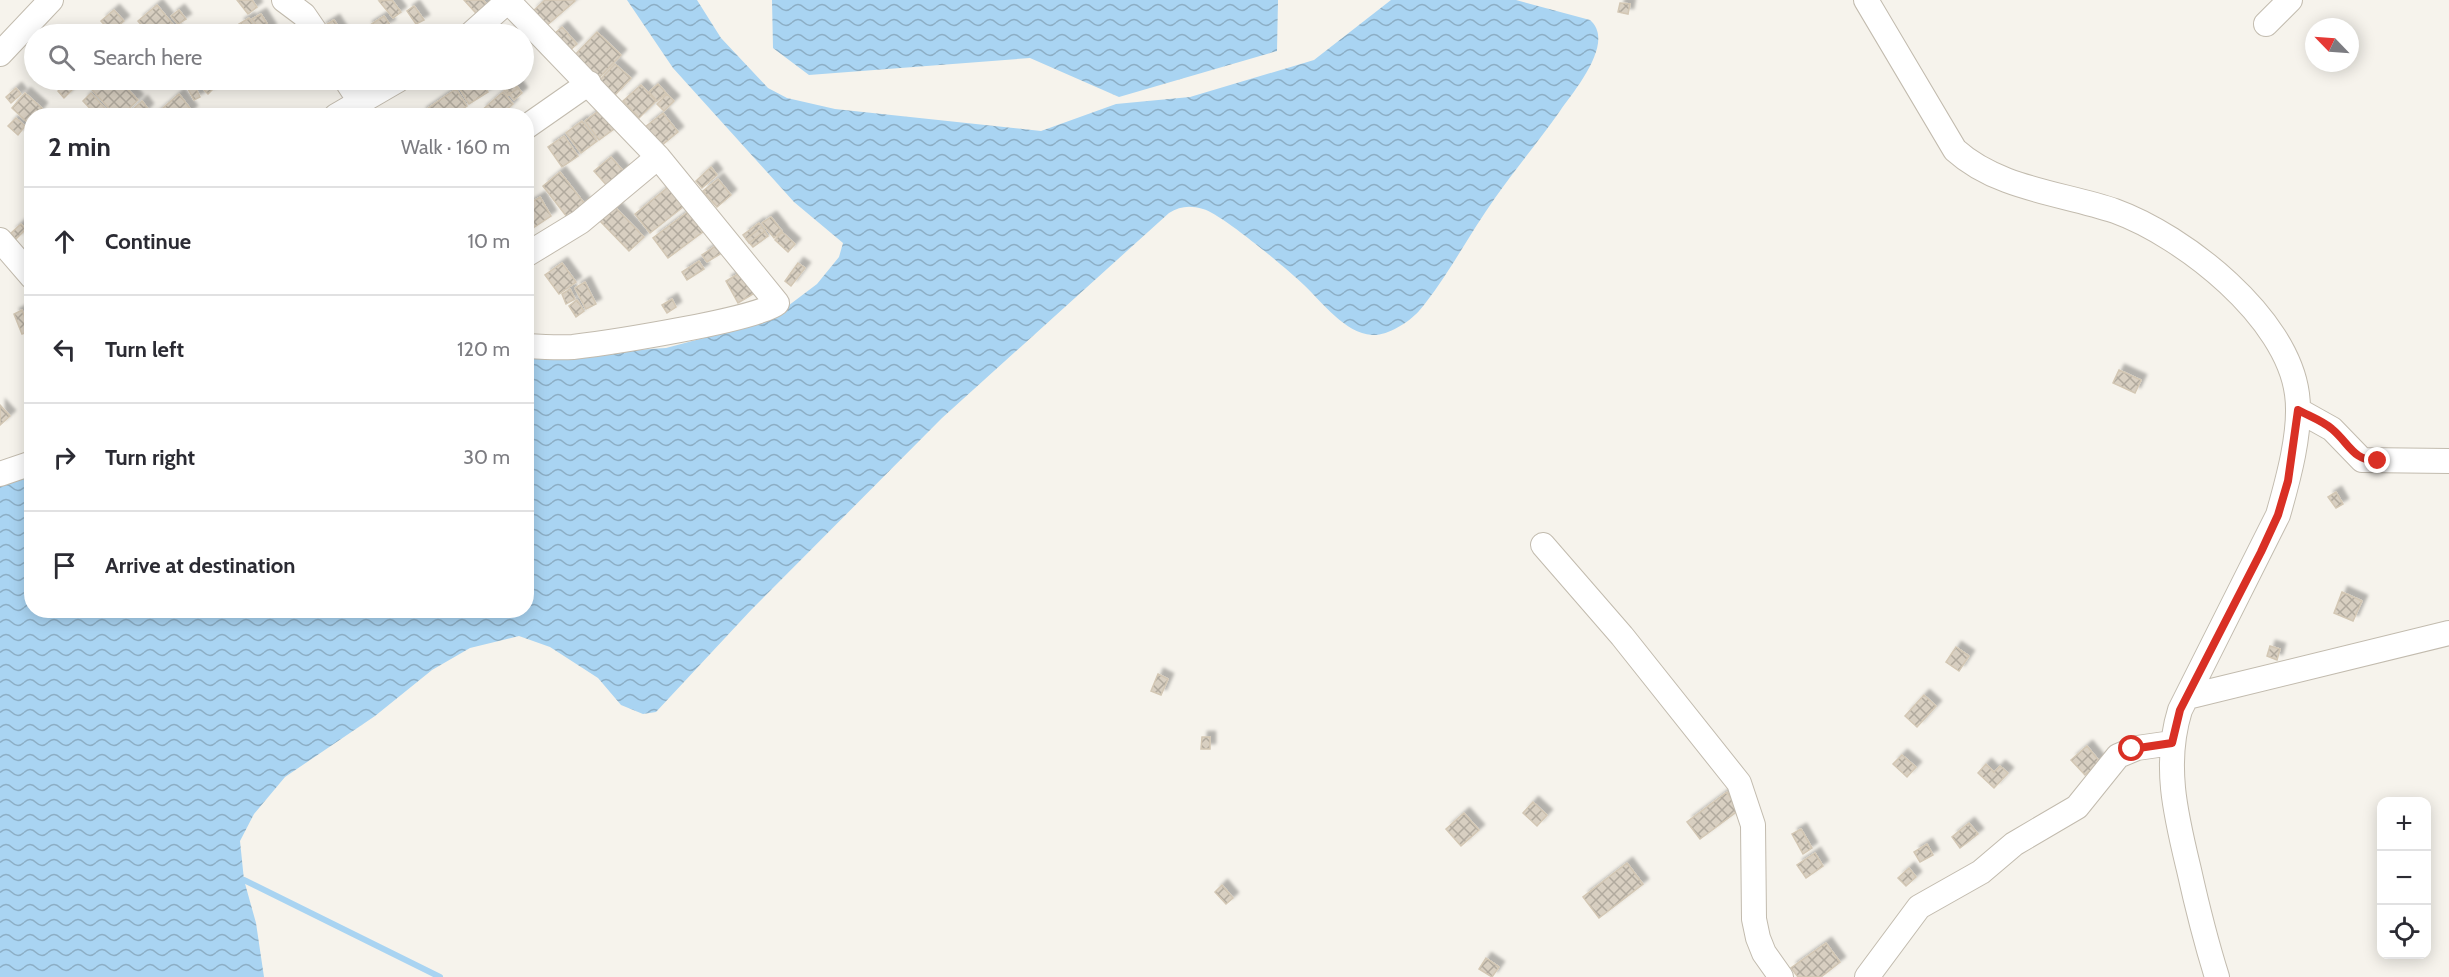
<!DOCTYPE html>
<meta charset="utf-8">
<style>
:root{--surface:#fff;--page:#f7f7f7;--text:#2b2b33;--muted:#7c7c81;--line:#e1e1e2}
body{margin:0;font-family:Cabin,sans-serif;background:var(--page);color:var(--text)}
.controls{position:absolute;right:18px;bottom:18px;display:grid;overflow:hidden;border-radius:12px;box-shadow:0 3px 15px #0003}
.controls button{width:54px;height:54px;display:grid;place-items:center;padding:0;border:0;border-bottom:2px solid var(--line);background:var(--surface);color:var(--text);font:30px sans-serif}
.compass{position:absolute;left:2305px;top:18px;width:54px;height:54px;border-radius:50%;background:var(--surface);box-shadow:0 3px 15px #0003;rotate:295deg}
.stop{position:absolute;width:18px;height:18px;margin:-14px;border:4px solid #d93025;border-radius:50%;background:#fff}
.stop.end{background:#d93025;border-color:#fff;box-shadow:0 2px 6px #0008}
.list{margin:0;padding:0;list-style:none}
h2{display:flex;justify-content:space-between;align-items:center;height:78px;margin:0;padding:0 24px;font-size:26px}
h2 small{font-size:20px;font-weight:400;color:var(--muted)}
.list li{display:grid;grid-template-columns:39px 1fr auto;gap:18px;align-items:center;box-sizing:border-box;height:108px;padding:0 24px;border-top:2px solid var(--line)}
.list b{display:block;font-size:22px;white-space:nowrap}
.list em{font-size:20px;font-style:normal;color:var(--muted)}
.icon{flex:none;width:33px;height:33px;fill:none;stroke:currentColor;stroke-width:2;stroke-linecap:round;stroke-linejoin:round}
.map{position:relative;flex:none;width:2449px;height:977px;overflow:hidden}
.search{position:absolute;background:var(--surface);box-shadow:0 3px 15px #0003;left:24px;top:24px;width:510px;height:66px;display:flex;align-items:center;gap:15px;box-sizing:border-box;padding:0 21px;border-radius:33px;color:var(--muted);font-size:22px}
.panel{position:absolute;background:var(--surface);box-shadow:0 3px 15px #0003;left:24px;top:108px;width:510px;height:510px;border-radius:24px}
.map>svg:first-child{display:block}
.water{fill:url(#water-waves)}
.lines{fill:none;stroke-linecap:round;stroke-linejoin:round}
.stream{stroke:#a9d4f2;stroke-width:6}
.building{fill:url(#building-cross-hatch);stroke:#d3c7b4;stroke-width:1.5;filter:url(#shadow)}
.minor-casing{stroke:#c2bbae;stroke-width:26}
.minor{stroke:#fff;stroke-width:24}
.route{stroke:#d93025;stroke-width:8}
</style>
<div class="map">
<svg width="2449" height="977" viewBox="0 0 2449 977">
<defs>
<pattern id="water-waves" width="16" height="10" patternUnits="userSpaceOnUse" patternTransform="scale(1.5)"><rect width="16" height="10" fill="#a9d4f2"/><path d="M0 5q4-4 8 0t8 0" fill="none" stroke="#8caec5"/></pattern>
<pattern id="building-cross-hatch" width="8" height="8" patternUnits="userSpaceOnUse" patternTransform="scale(1.5)"><rect width="8" height="8" fill="#d8cfc1"/><path d="M0 0l8 8M0 8l8-8" fill="none" stroke="#b1aa9e"/></pattern>
<filter id="shadow"><feDropShadow dx="5.5" dy="-5.5" stdDeviation="1.5" flood-color="#0004"/></filter>
</defs>
<rect width="100%" height="100%" fill="#f6f3ec"/>
<path class="water" d="M 627,0 L 697,0 L 721,38 L 768,88 L 787,98 L 835,109 L 1041,131 L 1116,104 L 1190,97 L 1314,60 L 1391,0 L 1516,0 L 1590,20 C 1616,42 1574,91 1560,111 C 1539,141 1516,168 1495,198 C 1470,233 1446,279 1419,311 C 1408,323 1387,336 1372,335 C 1345,333 1323,303 1304,285 C 1287,269 1222,214 1203,209 C 1190,205 1180,206 1169,213 L 942,418 L 752,609 L 656,712 L 643,714 L 621,705 L 598,678 L 550,647 L 519,636 L 470,648 L 432,670 L 375,716 L 285,777 L 254,814 L 240,841 L 244,880 L 256,923 L 264,977 L 0,977 L 0,484 L 31,470 L 32,610 L 526,610 L 527,357 L 666,348 L 768,321 L 817,284 L 839,257 L 843,243 L 794,202 L 673,68 Z
M 772,0 L 1278,0 L 1277,51 L 1119,97 L 1030,58 L 809,75 L 773,48 Z"/>
<g class="lines">
<path class="stream" d="M 244,880 L 440,977"/>
</g>
<path class="building" d="M 237,0 L 252,0 L 257,7 L 248,14 Z
M 392,0 L 401,12 L 393,18 L 379,1 Z
M 464,0 L 483,0 L 493,11 L 483,21 Z
M 545,0 L 574,0 L 575,1 L 545,27 L 532,12 Z
M 1620,3 L 1630,4 L 1628,14 L 1618,12 Z
M 157,5 L 176,28 L 168,34 L 149,34 L 138,21 Z
M 414,6 L 424,20 L 416,24 L 407,11 Z
M 114,10 L 124,21 L 111,32 L 101,21 Z
M 179,10 L 186,19 L 178,24 L 171,16 Z
M 261,14 L 271,30 L 263,34 L 252,19 Z
M 384,16 L 390,25 L 371,34 L 367,27 Z
M 249,18 L 259,34 L 245,34 L 239,24 Z
M 334,20 L 343,34 L 324,34 L 321,28 Z
M 562,27 L 577,44 L 569,51 L 554,34 Z
M 597,32 L 621,55 L 597,80 L 573,57 Z
M 615,64 L 631,78 L 615,95 L 599,81 Z
M 71,80 L 78,84 L 64,98 L 58,91 Z
M 83,80 L 119,80 L 138,100 L 121,116 L 116,116 Z
M 194,80 L 208,80 L 215,87 L 208,94 Z
M 458,80 L 480,80 L 488,92 L 469,104 L 455,81 Z
M 505,80 L 510,80 L 517,89 L 508,95 L 499,84 Z
M 513,81 L 522,93 L 514,100 L 505,88 Z
M 194,84 L 200,97 L 194,100 L 187,87 Z
M 658,84 L 666,93 L 657,101 L 649,92 Z
M 641,85 L 656,101 L 639,118 L 623,101 Z
M 16,88 L 21,94 L 11,103 L 6,97 Z
M 456,89 L 467,106 L 452,116 L 422,116 L 421,113 Z
M 503,92 L 513,104 L 500,116 L 485,116 L 481,111 Z
M 25,93 L 42,108 L 36,116 L 32,116 L 28,123 L 12,108 Z
M 91,93 L 112,116 L 97,116 L 83,101 Z
M 179,94 L 192,111 L 186,116 L 154,116 Z
M 667,94 L 674,101 L 664,111 L 657,104 Z
M 142,101 L 148,109 L 141,116 L 126,116 Z
M 604,107 L 618,126 L 599,140 L 585,121 Z
M 663,113 L 678,132 L 661,146 L 645,127 Z
M 16,118 L 25,126 L 18,135 L 8,126 Z
M 582,121 L 597,141 L 581,153 L 566,133 Z
M 564,136 L 578,156 L 562,167 L 548,147 Z
M 611,157 L 625,173 L 609,188 L 594,171 Z
M 711,167 L 717,175 L 702,188 L 696,181 Z
M 560,172 L 585,204 L 567,217 L 543,186 Z
M 718,179 L 731,195 L 717,207 L 703,191 Z
M 672,184 L 688,203 L 650,233 L 635,214 Z
M 540,197 L 551,216 L 527,232 L 526,206 Z
M 614,206 L 644,237 L 629,251 L 599,220 Z
M 693,208 L 708,228 L 668,258 L 653,238 Z
M 771,217 L 782,231 L 774,238 L 762,223 Z
M 759,223 L 765,231 L 749,243 L 743,235 Z
M 21,224 L 26,229 L 16,239 L 11,233 Z
M 762,227 L 768,236 L 753,247 L 746,239 Z
M 782,232 L 795,244 L 788,252 L 775,240 Z
M 720,243 L 725,251 L 707,262 L 702,255 Z
M 699,261 L 704,269 L 687,280 L 682,272 Z
M 562,263 L 576,282 L 559,294 L 545,275 Z
M 798,263 L 805,268 L 791,286 L 785,281 Z
M 745,270 L 758,291 L 738,303 L 726,281 Z
M 585,282 L 596,304 L 586,309 L 575,288 Z
M 570,289 L 575,299 L 566,304 L 562,294 Z
M 672,299 L 676,307 L 667,313 L 662,305 Z
M 577,300 L 584,311 L 576,317 L 569,306 Z
M 22,310 L 30,331 L 22,334 L 14,314 Z
M 2119,370 L 2141,380 L 2135,393 L 2113,383 Z
M 0,405 L 10,416 L 0,425 Z
M 2336,492 L 2343,504 L 2336,508 L 2328,497 Z
M 2342,592 L 2362,601 L 2353,621 L 2334,613 Z
M 2270,646 L 2280,649 L 2277,660 L 2267,656 Z
M 1956,647 L 1969,656 L 1959,671 L 1946,662 Z
M 1158,674 L 1168,679 L 1161,695 L 1151,691 Z
M 1924,695 L 1936,706 L 1917,727 L 1905,716 Z
M 1202,737 L 1210,737 L 1210,749 L 1201,749 Z
M 2087,746 L 2100,762 L 2085,775 L 2071,760 Z
M 1902,755 L 1916,767 L 1907,777 L 1893,764 Z
M 1986,764 L 1994,772 L 2000,766 L 2008,773 L 1994,788 L 1978,773 Z
M 1727,792 L 1739,810 L 1700,839 L 1687,822 Z
M 1533,802 L 1547,815 L 1537,826 L 1523,813 Z
M 1464,813 L 1479,830 L 1461,846 L 1446,829 Z
M 1969,823 L 1978,834 L 1960,848 L 1952,837 Z
M 1801,829 L 1812,848 L 1803,854 L 1792,834 Z
M 1927,844 L 1933,855 L 1920,862 L 1914,852 Z
M 1815,853 L 1823,866 L 1806,878 L 1797,865 Z
M 1627,863 L 1643,884 L 1599,918 L 1583,897 Z
M 1909,868 L 1916,877 L 1906,886 L 1898,878 Z
M 1222,885 L 1233,898 L 1226,904 L 1215,892 Z
M 1826,943 L 1840,962 L 1821,977 L 1798,977 L 1791,968 Z
M 1486,958 L 1499,967 L 1492,977 L 1479,969 Z"/>
<g class="lines">
<g class="minor-casing">
<path id="minor" d="M 284,0 L 304,15 L 317,34
M 1866,0 L 1955,150 C 1998,189 2062,193 2115,211 C 2184,236 2287,317 2297,394 C 2302,430 2288,480 2278,515 L 2180,710 C 2163,765 2176,816 2189,870 C 2197,906 2206,942 2217,977
M 508,1 L 658,157 L 777,303 C 757,320 607,343 573,347 C 558,348 542,347 526,346
M 2266,24 L 2290,0
M 471,34 L 509,0
M 0,54 L 51,0
M 346,80 L 359,100
M 336,116 L 398,80
M 526,127 L 589,83
M 0,240 L 32,277
M 526,255 L 580,222 L 658,157
M 2298,410 L 2332,429 L 2362,460 L 2449,461
M 0,474 L 32,463
M 1543,545 L 1622,636 L 1739,783 L 1753,825 L 1754,919 L 1758,938 L 1764,953 L 1781,977
M 2187,697 L 2449,633
M 1867,977 L 1919,907 L 1981,872 L 2014,844 L 2077,807 L 2118,756 L 2137,748 L 2172,743"/>
</g>
<use href="#minor" class="minor"/>
</g>
<g class="lines">
<path class="route" d="M 2132,749 L 2172,743 L 2180,710 L 2261,552 L 2278,515 L 2288,481 L 2298,410 C 2309,416 2323,421 2332,429 C 2349,443 2353,461 2378,461"/>
</g>
</svg>
<div class="controls">
<button>+</button>
<button>−</button>
<button><svg class="icon" aria-label="locate" viewBox="0 0 24 24"><circle cx="12" cy="12" r="6"/><path d="M12 2v4M12 18v4M2 12h4M18 12h4"/></svg></button>
</div>
<svg class="compass" viewBox="-18 -18 36 36"><path d="M0-13l5 13h-10z" fill="#e53935"/><path d="M0 13l5-13h-10z" fill="#7c7c81"/></svg>
<div class="stop" style="left:2132px;top:749px"></div>
<div class="stop end" style="left:2378px;top:461px"></div>
<div class="search"><svg class="icon" aria-label="search" viewBox="0 0 24 24"><circle cx="10" cy="10" r="6"/><path d="M15 15l6 6"/></svg>Search here</div>
<section class="panel">
<h2>2 min<small>Walk · 160 m</small></h2>
<ul class="list">
<li><svg class="icon" aria-label="ahead" viewBox="0 0 24 24"><path d="M12 20V5M6 11l6-6 6 6"/></svg><div><b>Continue</b></div><em>10 m</em></li>
<li><svg class="icon" aria-label="left" viewBox="0 0 24 24"><path d="M17 20v-9H6M10 6l-5 5 5 5"/></svg><div><b>Turn left</b></div><em>120 m</em></li>
<li><svg class="icon" aria-label="right" viewBox="0 0 24 24"><path d="M7 20v-9h11M14 6l5 5-5 5"/></svg><div><b>Turn right</b></div><em>30 m</em></li>
<li><svg class="icon" aria-label="arrive" viewBox="0 0 24 24"><path d="M6 21V4h12l-3 4 3 4H6"/></svg><div><b>Arrive at destination</b></div></li>
</ul>
</section>
</div>
